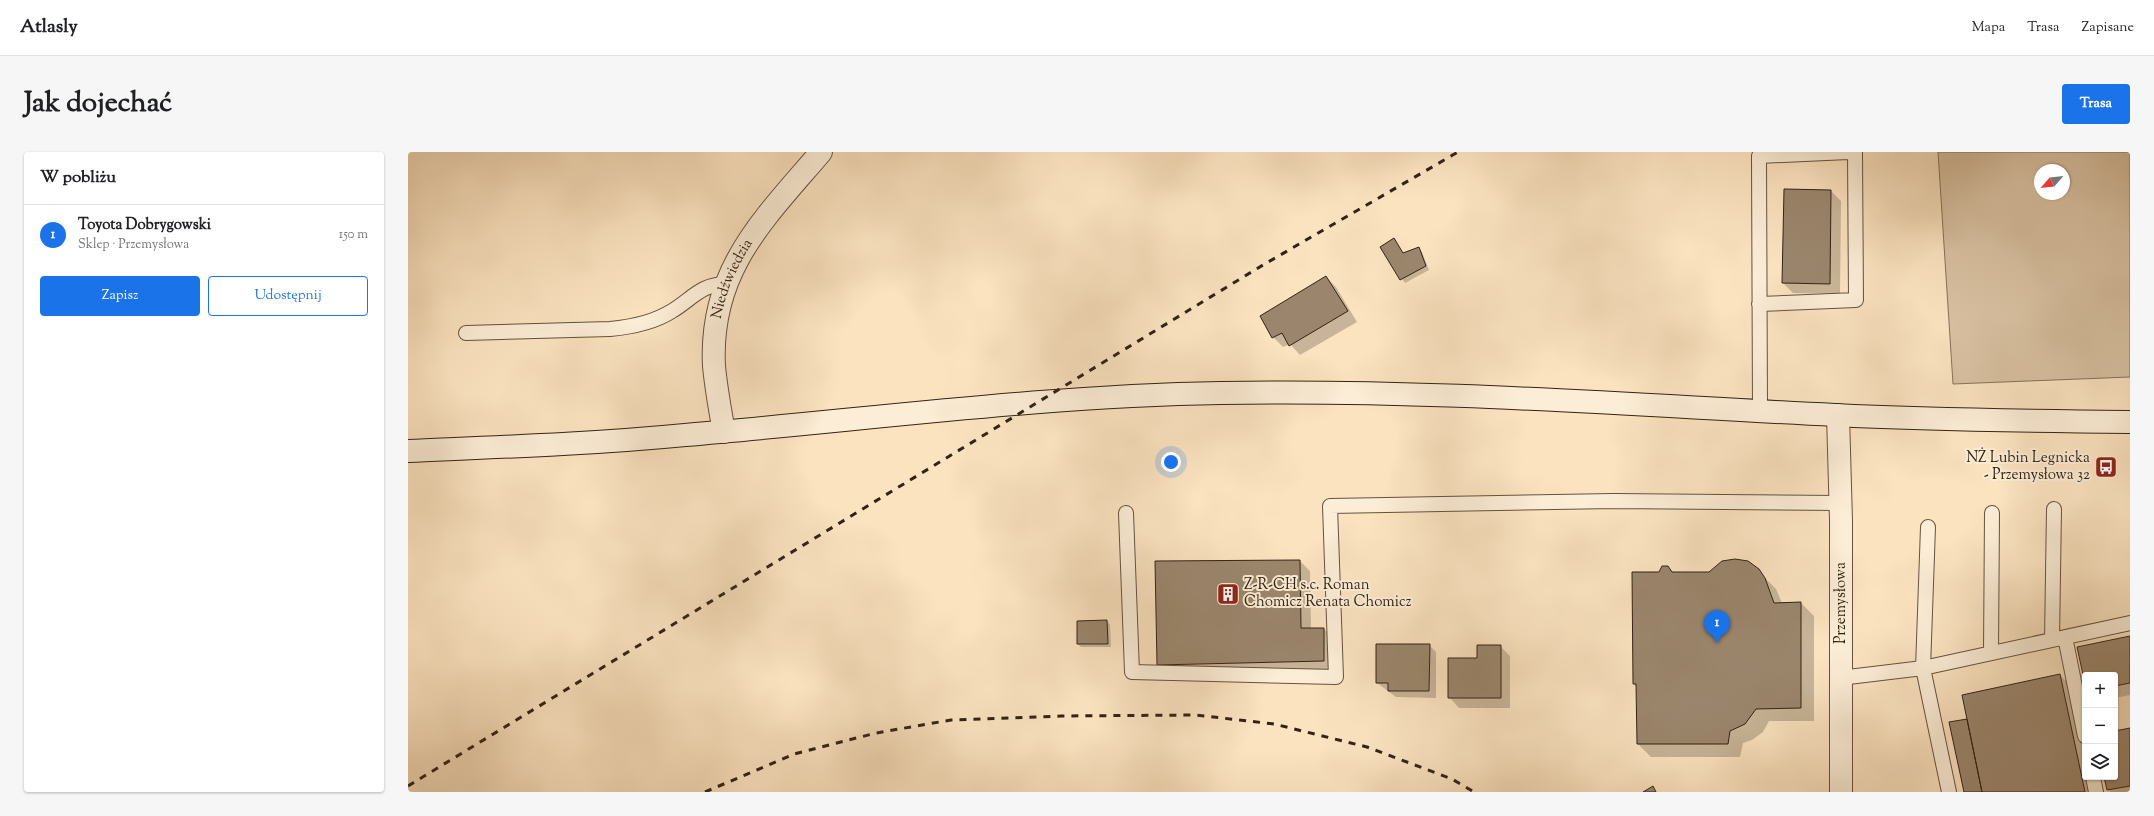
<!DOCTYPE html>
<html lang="pl">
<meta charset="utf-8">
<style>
:root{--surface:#fff;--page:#f6f6f6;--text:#202124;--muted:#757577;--line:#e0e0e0;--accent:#1a73e8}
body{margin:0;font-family:"Sorts Mill Goudy",serif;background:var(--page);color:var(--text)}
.controls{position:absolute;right:12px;bottom:12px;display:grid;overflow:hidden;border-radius:4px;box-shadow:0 1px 3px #0004}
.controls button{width:36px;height:36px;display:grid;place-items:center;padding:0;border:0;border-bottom:1px solid var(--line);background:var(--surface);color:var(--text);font:20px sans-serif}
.compass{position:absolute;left:1626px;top:12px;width:36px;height:36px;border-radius:50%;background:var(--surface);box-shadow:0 1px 3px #0004;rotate:242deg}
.you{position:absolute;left:763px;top:310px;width:14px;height:14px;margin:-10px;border:3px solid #fff;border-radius:50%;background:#1a73e8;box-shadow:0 0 0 6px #1a73e833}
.badge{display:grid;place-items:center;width:26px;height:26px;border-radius:50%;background:var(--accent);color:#fff;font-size:13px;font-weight:700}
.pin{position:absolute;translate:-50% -33px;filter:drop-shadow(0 1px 2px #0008)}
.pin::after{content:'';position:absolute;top:21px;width:14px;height:12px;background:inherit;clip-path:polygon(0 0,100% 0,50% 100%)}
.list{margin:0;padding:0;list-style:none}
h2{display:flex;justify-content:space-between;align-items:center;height:52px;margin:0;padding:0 16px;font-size:17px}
h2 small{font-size:13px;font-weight:400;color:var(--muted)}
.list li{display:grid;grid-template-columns:26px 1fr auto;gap:12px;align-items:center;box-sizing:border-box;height:60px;padding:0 16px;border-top:1px solid var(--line)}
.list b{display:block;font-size:15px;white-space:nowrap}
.list p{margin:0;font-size:13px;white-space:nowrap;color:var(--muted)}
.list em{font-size:13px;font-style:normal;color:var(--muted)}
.actions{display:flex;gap:8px;padding:12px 16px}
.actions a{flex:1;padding:9px 0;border:1px solid var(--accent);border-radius:4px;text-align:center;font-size:14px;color:var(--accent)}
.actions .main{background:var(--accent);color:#fff}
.icon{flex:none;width:22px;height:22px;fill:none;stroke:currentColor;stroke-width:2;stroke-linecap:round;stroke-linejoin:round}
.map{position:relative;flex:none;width:1722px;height:640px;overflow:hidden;border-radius:4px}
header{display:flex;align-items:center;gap:24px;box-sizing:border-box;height:56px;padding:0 20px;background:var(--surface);border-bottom:1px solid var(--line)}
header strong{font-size:19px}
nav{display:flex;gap:22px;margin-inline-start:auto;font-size:14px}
.intro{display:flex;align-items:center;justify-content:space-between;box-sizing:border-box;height:96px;padding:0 24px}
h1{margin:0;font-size:28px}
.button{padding:10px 18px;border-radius:4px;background:var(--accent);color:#fff;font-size:14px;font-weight:700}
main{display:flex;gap:24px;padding:0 24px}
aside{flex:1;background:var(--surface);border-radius:4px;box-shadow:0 1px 3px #0004}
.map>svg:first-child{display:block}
.green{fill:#d9c2a3;stroke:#86725c;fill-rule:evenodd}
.shadow{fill:#0003}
.building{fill:#9b866d;stroke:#332214}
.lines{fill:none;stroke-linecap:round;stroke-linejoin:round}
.lane-casing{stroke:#65523f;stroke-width:16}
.street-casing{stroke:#65523f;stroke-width:24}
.secondary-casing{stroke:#332214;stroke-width:24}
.lane{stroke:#fcedd6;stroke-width:14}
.street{stroke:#fcedd6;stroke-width:22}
.secondary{stroke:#fcedd6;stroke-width:22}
.rail{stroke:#332214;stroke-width:3;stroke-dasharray:7 7;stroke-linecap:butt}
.labels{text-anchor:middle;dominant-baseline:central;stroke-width:4;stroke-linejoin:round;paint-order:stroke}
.street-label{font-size:15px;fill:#332214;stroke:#fcedd6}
.poi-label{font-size:15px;fill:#332214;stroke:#fcedd6;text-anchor:end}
</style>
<header>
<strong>Atlasly</strong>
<nav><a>Mapa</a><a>Trasa</a><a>Zapisane</a></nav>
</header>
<div class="intro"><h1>Jak dojechać</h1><a class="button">Trasa</a></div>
<main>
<aside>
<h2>W pobliżu<small></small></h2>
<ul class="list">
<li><span class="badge">1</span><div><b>Toyota Dobrygowski</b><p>Sklep · Przemysłowa</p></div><em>150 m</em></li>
</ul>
<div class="actions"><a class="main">Zapisz</a><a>Udostępnij</a></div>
</aside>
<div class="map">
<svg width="1722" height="640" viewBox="0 0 1722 640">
<rect width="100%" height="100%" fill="#fbe3c0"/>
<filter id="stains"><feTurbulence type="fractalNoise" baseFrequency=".005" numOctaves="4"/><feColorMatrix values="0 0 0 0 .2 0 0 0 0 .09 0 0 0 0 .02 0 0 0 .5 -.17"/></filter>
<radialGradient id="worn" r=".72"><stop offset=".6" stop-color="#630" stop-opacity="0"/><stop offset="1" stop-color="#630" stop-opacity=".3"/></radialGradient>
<path class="green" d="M 1530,0 L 1722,0 L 1722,225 L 1545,232 ZM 1632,18 L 1656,18 L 1656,42 L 1632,42 Z"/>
<path class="shadow" d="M 1377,38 L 1423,39 L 1433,49 L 1432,142 L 1385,141 L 1375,131 Z
M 986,88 L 996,102 L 1011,96 L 1014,100 L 1021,118 L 997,131 L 973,95 Z
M 918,125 L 928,135 L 949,170 L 892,203 L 882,192 L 875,195 L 865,185 Z
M 892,409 L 902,419 L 903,477 L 916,477 L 926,487 L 926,519 L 760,523 L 750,513 Z
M 1345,414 L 1368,437 L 1374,451 L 1393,451 L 1406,464 L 1406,569 L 1361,569 L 1355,580 L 1344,588 L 1335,591 L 1332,605 L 1243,605 L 1230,592 L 1229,536 L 1226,532 L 1251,421 L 1260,415 L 1266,421 L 1301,421 Z
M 699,469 L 702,473 L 703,495 L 673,495 L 670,492 Z
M 1722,485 L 1722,543 L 1707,546 L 1707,523 L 1677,523 L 1677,527 L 1670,496 Z
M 1021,493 L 1028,500 L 1028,546 L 988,545 L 969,531 Z
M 1092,494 L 1102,504 L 1102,556 L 1051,556 L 1041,545 L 1070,507 Z
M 1652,523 L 1662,533 L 1677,606 L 1677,625 L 1681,625 L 1684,640 L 1557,640 L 1560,567 Z
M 1722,577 L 1722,640 L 1702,640 L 1697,625 L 1707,625 L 1707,580 Z"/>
<path class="building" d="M 1376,37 L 1423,38 L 1422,132 L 1374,131 Z
M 986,86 L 995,101 L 1011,95 L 1018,114 L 992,128 L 972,95 Z
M 918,124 L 940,159 L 881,194 L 874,181 L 864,186 L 852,164 Z
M 1327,407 L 1340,409 L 1351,417 L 1357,426 L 1366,451 L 1393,450 L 1393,556 L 1348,557 L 1337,572 L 1322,579 L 1320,592 L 1229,592 L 1228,532 L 1225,532 L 1224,420 L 1251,420 L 1254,414 L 1260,414 L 1264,420 L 1301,420 L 1314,409 Z
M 892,408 L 893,476 L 916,476 L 916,509 L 749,513 L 747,409 Z
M 699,468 L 700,492 L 669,492 L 669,469 Z
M 1722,484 L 1722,531 L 1707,534 L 1707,523 L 1677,523 L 1677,532 L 1669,495 Z
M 968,492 L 1022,492 L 1021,539 L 980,539 L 980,531 L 968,531 Z
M 1069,493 L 1093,493 L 1093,546 L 1040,546 L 1040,506 L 1069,506 Z
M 1652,522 L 1677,640 L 1574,640 L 1554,543 Z
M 1559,567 L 1574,640 L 1556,640 L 1541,570 Z
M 1722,576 L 1722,634 L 1699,638 L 1696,625 L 1707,625 L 1707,579 Z
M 1245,634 L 1248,640 L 1235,640 Z"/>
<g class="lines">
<g class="lane-casing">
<path id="lane" d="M 1351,152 L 1448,148 L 1447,0
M 58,181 L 202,177 C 224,175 245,171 264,159 C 284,147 293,132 318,132
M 1352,259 L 1351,4 L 1440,0
M 718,361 L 724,520 L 928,525 L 922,354 L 1206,349 L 1432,351
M 1520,375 L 1515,516 L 1541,640
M 1657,485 L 1677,584
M 1644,488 L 1646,357
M 1583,501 L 1584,361
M 1432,526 L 1515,516 L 1722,471
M 1685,625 L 1688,640"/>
</g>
<g class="street-casing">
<g id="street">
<path d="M 1430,263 L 1433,369 L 1433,640"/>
<path id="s1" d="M 316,280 C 312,258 308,236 306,214 C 301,118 356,67 413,0"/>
</g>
</g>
<g class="secondary-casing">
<path id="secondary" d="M 0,299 C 92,295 185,292 277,283 C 456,268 633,244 813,241 C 1018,237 1223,253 1427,263 C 1526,268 1624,269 1722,270"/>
</g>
<use href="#lane" class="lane"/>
<use href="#street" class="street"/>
<use href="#secondary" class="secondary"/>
<path class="rail" d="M 0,634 L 855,113 L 1050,0
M 297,640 L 386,602 L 468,581 L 543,568 L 653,564 L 788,563 L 866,572 L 959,595 L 1044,627 L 1066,640"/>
</g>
<defs>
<g id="bus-square" transform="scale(1.15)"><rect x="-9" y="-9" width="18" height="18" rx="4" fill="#8f2418" stroke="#fcedd6"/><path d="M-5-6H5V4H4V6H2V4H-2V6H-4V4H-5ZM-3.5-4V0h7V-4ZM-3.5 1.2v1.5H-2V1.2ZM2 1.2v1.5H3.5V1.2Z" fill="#fff"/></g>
<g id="building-square" transform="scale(1.15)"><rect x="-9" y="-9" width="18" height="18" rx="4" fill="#8f2418" stroke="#fcedd6"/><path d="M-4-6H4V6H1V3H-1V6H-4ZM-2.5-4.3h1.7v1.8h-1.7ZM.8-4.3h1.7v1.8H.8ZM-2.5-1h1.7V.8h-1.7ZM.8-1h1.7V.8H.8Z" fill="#fff"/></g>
</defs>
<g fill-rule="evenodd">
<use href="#bus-square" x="1698" y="315"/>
<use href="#building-square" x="820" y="442"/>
</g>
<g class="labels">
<g class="street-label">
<text stroke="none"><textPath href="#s1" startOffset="157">Niedźwiedzia</textPath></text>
<text transform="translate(1433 451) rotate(-90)">Przemysłowa</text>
</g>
<g class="poi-label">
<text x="1682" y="306">NŻ Lubin Legnicka<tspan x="1682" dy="17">- Przemysłowa 32</tspan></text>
<text x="836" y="433" text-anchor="start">Z-R-CH s.c. Roman<tspan x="836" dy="17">Chomicz Renata Chomicz</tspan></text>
</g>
</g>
<rect width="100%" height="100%" filter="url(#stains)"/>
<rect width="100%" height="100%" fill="url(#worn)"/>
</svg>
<div class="controls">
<button>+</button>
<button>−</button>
<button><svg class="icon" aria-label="layers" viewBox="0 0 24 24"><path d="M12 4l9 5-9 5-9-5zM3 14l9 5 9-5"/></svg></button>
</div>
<svg class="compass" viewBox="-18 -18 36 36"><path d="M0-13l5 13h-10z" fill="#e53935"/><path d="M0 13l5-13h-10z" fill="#757577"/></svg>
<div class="you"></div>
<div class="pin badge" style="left:1309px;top:491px">1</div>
</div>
</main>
